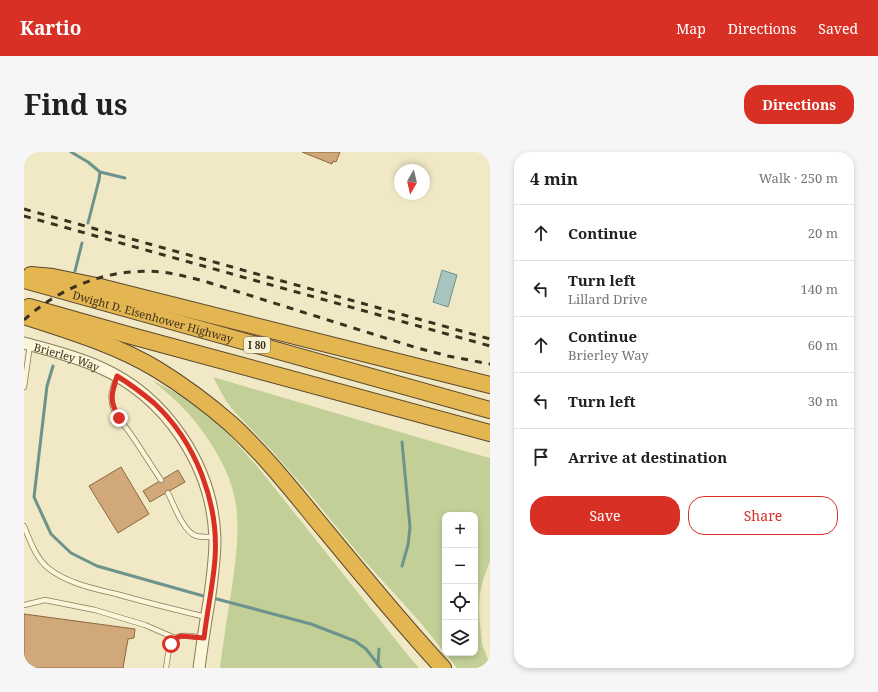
<!DOCTYPE html>
<meta charset="utf-8">
<style>
:root{--surface:#fff;--page:#f6f6f6;--text:#202124;--muted:#757577;--line:#e0e0e0;--accent:#d93025}
body{margin:0;font-family:"Noto Serif",serif;background:var(--page);color:var(--text)}
.controls{position:absolute;right:12px;bottom:12px;display:grid;overflow:hidden;border-radius:8px;box-shadow:0 2px 6px #0003}
.controls button{width:36px;height:36px;display:grid;place-items:center;padding:0;border:0;border-bottom:1px solid var(--line);background:var(--surface);color:var(--text);font:20px sans-serif}
.compass{position:absolute;left:370px;top:12px;width:36px;height:36px;border-radius:50%;background:var(--surface);box-shadow:0 2px 6px #0003;rotate:188deg}
.stop{position:absolute;width:12px;height:12px;margin:-9px;border:3px solid #d93025;border-radius:50%;background:#fff}
.stop.end{background:#d93025;border-color:#fff;box-shadow:0 1px 4px #0008}
.list{margin:0;padding:0;list-style:none}
h2{display:flex;justify-content:space-between;align-items:center;height:52px;margin:0;padding:0 16px;font-size:17px}
h2 small{font-size:13px;font-weight:400;color:var(--muted)}
.list li{display:grid;grid-template-columns:26px 1fr auto;gap:12px;align-items:center;box-sizing:border-box;height:56px;padding:0 16px;border-top:1px solid var(--line)}
.list b{display:block;font-size:15px;white-space:nowrap}
.list p{margin:0;font-size:13px;white-space:nowrap;color:var(--muted)}
.list em{font-size:13px;font-style:normal;color:var(--muted)}
.actions{display:flex;gap:8px;padding:12px 16px}
.actions a{flex:1;padding:9px 0;border:1px solid var(--accent);border-radius:16px;text-align:center;font-size:14px;color:var(--accent)}
.actions .main{background:var(--accent);color:#fff}
.icon{flex:none;width:22px;height:22px;fill:none;stroke:currentColor;stroke-width:2;stroke-linecap:round;stroke-linejoin:round}
.map{position:relative;flex:none;width:466px;height:516px;overflow:hidden;border-radius:16px}
header{display:flex;align-items:center;gap:24px;box-sizing:border-box;height:56px;padding:0 20px;background:var(--accent);color:#fff}
header strong{font-size:19px}
nav{display:flex;gap:22px;margin-inline-start:auto;font-size:14px}
.intro{display:flex;align-items:center;justify-content:space-between;box-sizing:border-box;height:96px;padding:0 24px}
h1{margin:0;font-size:28px}
.button{padding:10px 18px;border-radius:16px;background:var(--accent);color:#fff;font-size:14px;font-weight:700}
main{display:flex;gap:24px;padding:0 24px}
aside{flex:1;background:var(--surface);border-radius:16px;box-shadow:0 2px 6px #0003}
.map>svg:first-child{display:block}
.green{fill:#c2d098;fill-rule:evenodd}
.water{fill:#a7c4bf;stroke:#6d938e}
.lines{fill:none;stroke-linecap:round;stroke-linejoin:round}
.stream{stroke:#6d938e;stroke-width:3}
.building{fill:#d0a879;stroke:#8d673e}
.service-casing{stroke:#8d7b5a;stroke-width:6}
.tertiary-casing{stroke:#8d7b5a;stroke-width:13}
.motorway-casing{stroke:#5a482e;stroke-width:18}
.service{stroke:#fbf5d9;stroke-width:4.5}
.tertiary{stroke:#fbf5d9;stroke-width:11}
.motorway{stroke:#e3b652;stroke-width:16}
.rail{stroke:#3c301e;stroke-width:3;stroke-dasharray:7 7;stroke-linecap:butt}
.route{stroke:#d93025;stroke-width:5}
.labels{text-anchor:middle;dominant-baseline:central;stroke-width:3;stroke-linejoin:round;paint-order:stroke}
.shield{fill:#f7f2d5;stroke:#746a55;stroke-width:1}
.shield-label{font-size:10px;font-weight:bold;fill:#3c301e}
.street-label{font-size:11px;fill:#3c301e;stroke:#f7f2d5}
</style>
<header>
<strong>Kartio</strong>
<nav><a>Map</a><a>Directions</a><a>Saved</a></nav>
</header>
<div class="intro"><h1>Find us</h1><a class="button">Directions</a></div>
<main>
<div class="map">
<svg width="466" height="516" viewBox="0 0 466 516">
<rect width="100%" height="100%" fill="#f1e9c5"/>
<path class="green" d="M 189,225 L 437,298 L 466,306 L 466,409 L 459,428 L 456,441 L 455,456 L 456,473 L 458,492 L 466,513 L 466,516 L 433,516 L 396,470 L 337,405 L 284,340 L 269,323 L 248,299 L 209,258 L 202,249 ZM 421,363 L 451,363 L 451,501 L 421,501 Z
M 128,228 L 160,245 L 198,275 L 233,314 L 383,502 L 395,516 L 196,516 C 199,491 203,466 207,441 C 211,413 216,382 212,353 C 207,319 186,287 164,261 C 153,249 140,238 128,228 Z"/>
<path class="water" d="M 418,118 L 433,123 L 424,155 L 409,150 Z"/>
<g class="lines">
<path class="stream" d="M 47,0 L 64,10 L 76,20 L 101,26
M 64,71 L 75,28 L 76,20
M 51,119 L 58,91
M 29,214 L 23,234 L 10,345 L 27,382 L 47,401 L 73,414 L 183,445
M 378,290 L 386,375 L 384,393 L 378,414
M 189,446 L 287,472 L 331,489 L 342,497 L 357,516
M 354,513 L 355,497"/>
</g>
<path class="building" d="M 278,0 L 316,0 L 312,10 L 309,9 L 308,12 Z
M 97,315 L 125,362 L 94,381 L 65,334 Z
M 154,318 L 161,330 L 126,350 L 119,339 Z
M 0,462 L 111,477 L 110,486 L 104,487 L 99,516 L 0,516 Z"/>
<g class="lines">
<g class="service-casing">
<path id="service" d="M 93,226 C 90,233 86,241 88,250 C 89,262 99,271 106,281 C 117,297 127,313 137,328
M 0,235 L 6,193
M 144,341 C 150,353 159,379 172,384 C 177,385 185,385 191,385
M 0,374 C 6,389 12,406 24,416 C 44,432 72,437 96,443 C 124,451 153,458 182,465
M 0,453 L 21,448 L 71,458 L 121,473 L 151,486
M 142,516 C 144,506 144,485 157,484 C 164,483 172,485 179,486"/>
</g>
<g class="tertiary-casing">
<g id="tertiary">
<path id="s1" d="M 0,191 C 25,198 51,204 75,215 C 142,244 189,314 191,387 C 191,408 188,429 185,450 C 181,472 178,494 175,516"/>
</g>
</g>
<g class="motorway-casing">
<g id="motorway">
<path d="M 7,123 L 29,125 L 72,134 L 466,233"/>
<path id="s2" d="M 0,128 L 466,258"/>
<path d="M 5,155 L 104,183 L 466,281"/>
<path d="M 0,164 C 46,179 93,193 134,218 C 160,234 184,252 207,272 C 242,304 271,342 301,378 C 340,425 378,472 419,516"/>
</g>
</g>
<use href="#service" class="service"/>
<use href="#tertiary" class="tertiary"/>
<use href="#motorway" class="motorway"/>
<path class="rail" d="M 0,57 L 466,187
M 0,64 L 466,194
M 0,168 C 37,134 88,115 138,120 C 153,122 168,126 183,130 L 390,195 L 424,204 L 466,212"/>
</g>
<g class="lines">
<path class="route" d="M 95,266 C 85,248 87,243 93,224 C 106,232 118,241 130,251 C 172,290 195,351 191,407 C 189,433 183,460 180,486 L 157,484 L 152,486 L 147,492"/>
</g>
<g class="labels">
<rect class="shield" x="220" y="185" width="26" height="16" rx="3"/>
<g class="shield-label">
<text x="233" y="193">I 80</text>
</g>
<g class="street-label">
<text stroke="none"><textPath href="#s2" startOffset="134">Dwight D. Eisenhower Highway</textPath></text>
<text stroke="none"><textPath href="#s1" startOffset="45">Brierley Way</textPath></text>
</g>
</g>
</svg>
<div class="controls">
<button>+</button>
<button>−</button>
<button><svg class="icon" aria-label="locate" viewBox="0 0 24 24"><circle cx="12" cy="12" r="6"/><path d="M12 2v4M12 18v4M2 12h4M18 12h4"/></svg></button>
<button><svg class="icon" aria-label="layers" viewBox="0 0 24 24"><path d="M12 4l9 5-9 5-9-5zM3 14l9 5 9-5"/></svg></button>
</div>
<svg class="compass" viewBox="-18 -18 36 36"><path d="M0-13l5 13h-10z" fill="#e53935"/><path d="M0 13l5-13h-10z" fill="#757577"/></svg>
<div class="stop" style="left:147px;top:492px"></div>
<div class="stop end" style="left:95px;top:266px"></div>
</div>
<aside>
<h2>4 min<small>Walk · 250 m</small></h2>
<ul class="list">
<li><svg class="icon" aria-label="ahead" viewBox="0 0 24 24"><path d="M12 20V5M6 11l6-6 6 6"/></svg><div><b>Continue</b></div><em>20 m</em></li>
<li><svg class="icon" aria-label="left" viewBox="0 0 24 24"><path d="M17 20v-9H6M10 6l-5 5 5 5"/></svg><div><b>Turn left</b><p>Lillard Drive</p></div><em>140 m</em></li>
<li><svg class="icon" aria-label="ahead" viewBox="0 0 24 24"><path d="M12 20V5M6 11l6-6 6 6"/></svg><div><b>Continue</b><p>Brierley Way</p></div><em>60 m</em></li>
<li><svg class="icon" aria-label="left" viewBox="0 0 24 24"><path d="M17 20v-9H6M10 6l-5 5 5 5"/></svg><div><b>Turn left</b></div><em>30 m</em></li>
<li><svg class="icon" aria-label="arrive" viewBox="0 0 24 24"><path d="M6 21V4h12l-3 4 3 4H6"/></svg><div><b>Arrive at destination</b></div></li>
</ul>
<div class="actions"><a class="main">Save</a><a>Share</a></div>
</aside>
</main>
